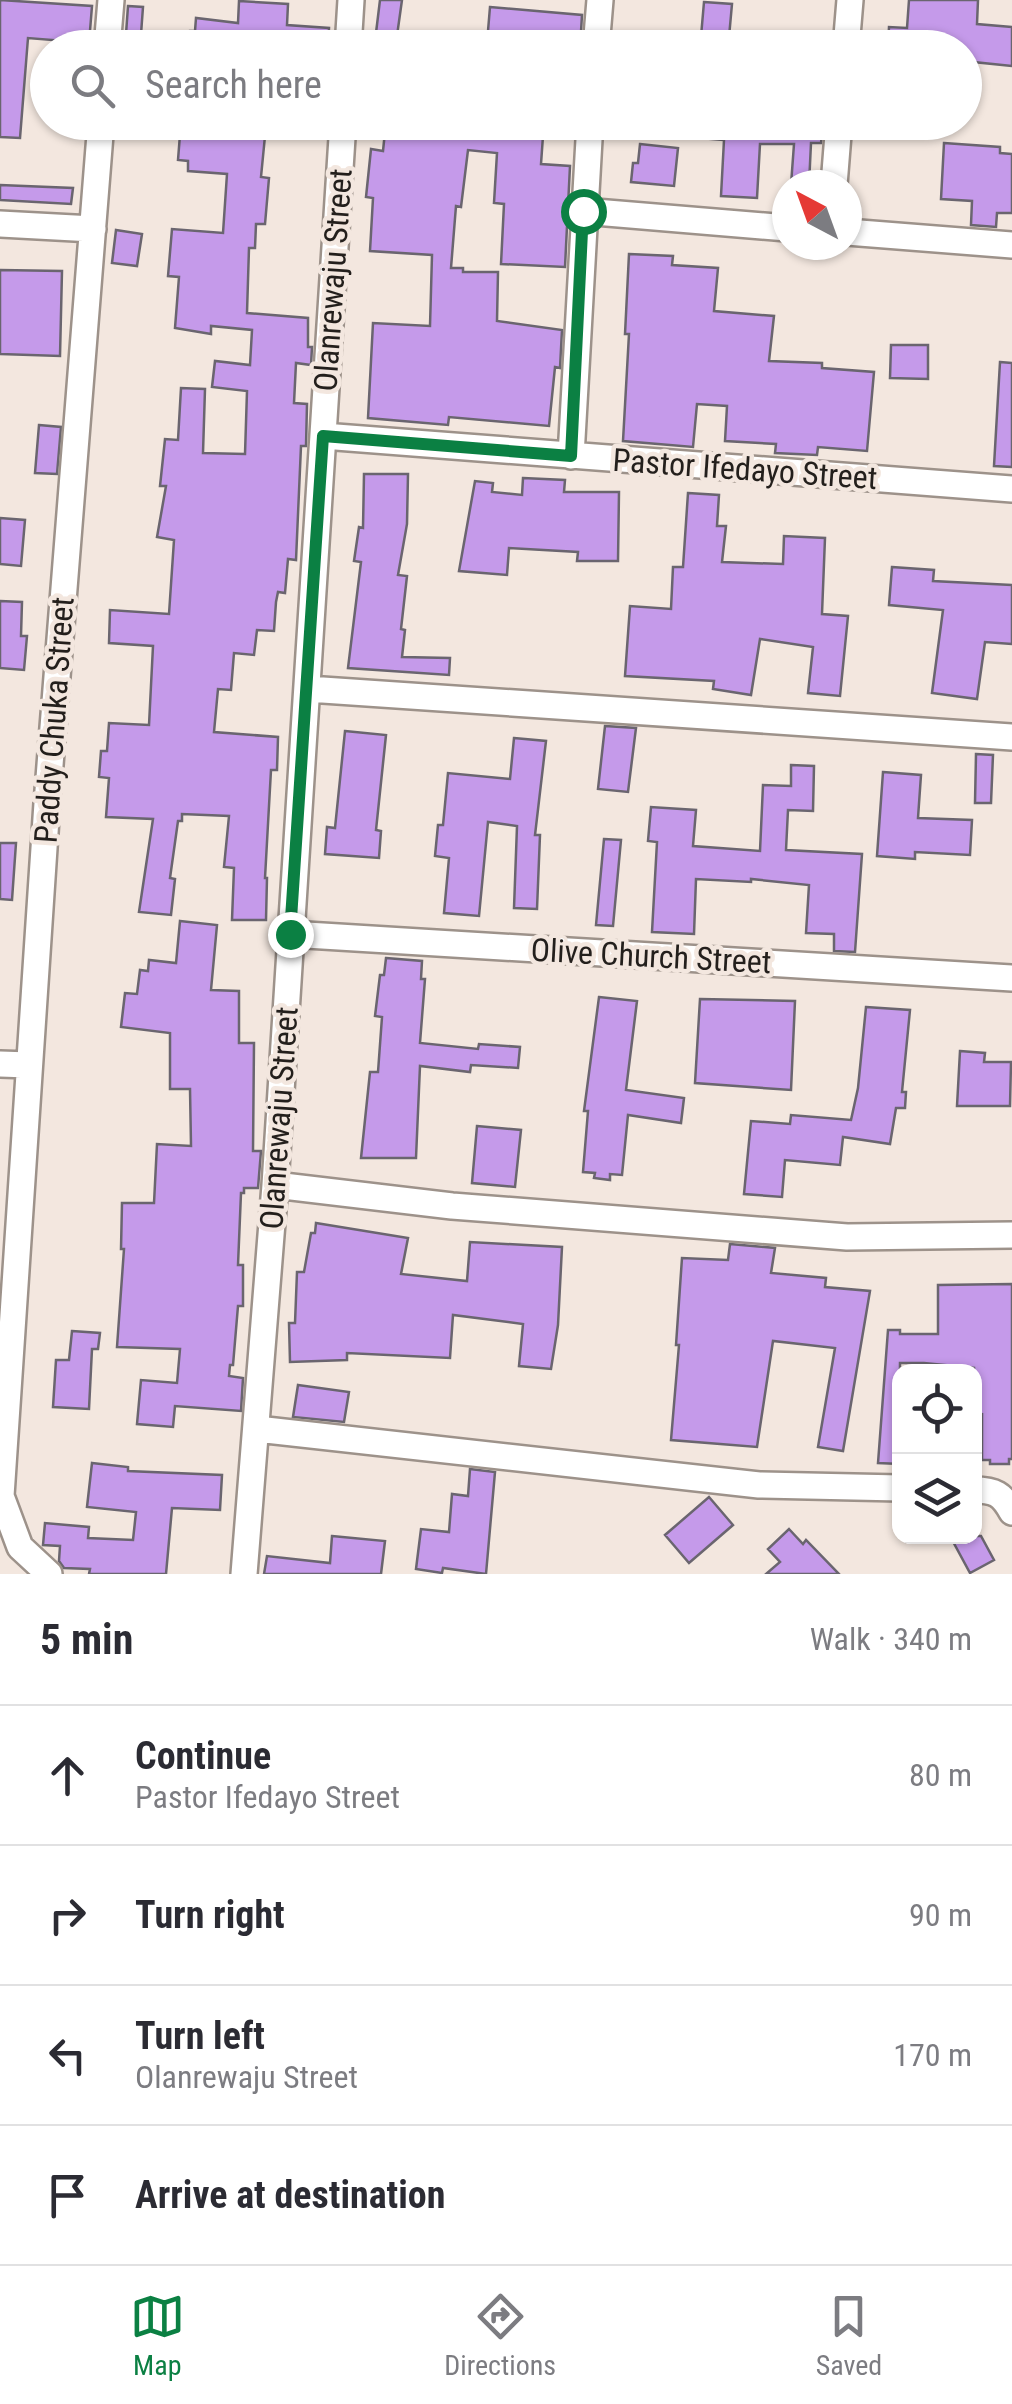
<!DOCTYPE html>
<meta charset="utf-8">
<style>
:root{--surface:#fff;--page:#f2f2f3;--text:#2b2b33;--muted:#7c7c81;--line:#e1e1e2;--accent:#0b8043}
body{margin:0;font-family:"Roboto Condensed",sans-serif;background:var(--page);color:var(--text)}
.controls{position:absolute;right:30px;bottom:30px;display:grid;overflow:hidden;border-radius:20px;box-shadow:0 2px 8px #0004}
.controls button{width:90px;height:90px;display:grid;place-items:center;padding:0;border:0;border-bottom:2px solid var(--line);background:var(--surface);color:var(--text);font:50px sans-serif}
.compass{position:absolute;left:772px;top:170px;width:90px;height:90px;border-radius:50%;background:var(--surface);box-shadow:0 2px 8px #0004;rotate:319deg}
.stop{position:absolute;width:30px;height:30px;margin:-22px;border:8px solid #0b8043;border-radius:50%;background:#fff}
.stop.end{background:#0b8043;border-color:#fff;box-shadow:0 2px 10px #0008}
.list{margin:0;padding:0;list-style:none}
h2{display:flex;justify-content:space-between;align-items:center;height:130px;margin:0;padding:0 40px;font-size:42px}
h2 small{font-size:32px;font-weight:400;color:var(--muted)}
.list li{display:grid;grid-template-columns:65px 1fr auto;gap:30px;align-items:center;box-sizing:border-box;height:140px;padding:0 40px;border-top:2px solid var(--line)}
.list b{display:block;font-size:38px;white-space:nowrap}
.list p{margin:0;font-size:32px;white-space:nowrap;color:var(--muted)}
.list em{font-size:32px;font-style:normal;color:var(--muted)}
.icon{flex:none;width:55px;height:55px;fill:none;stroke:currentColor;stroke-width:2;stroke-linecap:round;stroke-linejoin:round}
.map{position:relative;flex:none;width:1012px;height:1574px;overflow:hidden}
.search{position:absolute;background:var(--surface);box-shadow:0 2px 8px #0004;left:30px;right:30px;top:30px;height:110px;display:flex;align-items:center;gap:25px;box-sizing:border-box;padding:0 35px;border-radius:55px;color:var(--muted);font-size:38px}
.sheet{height:690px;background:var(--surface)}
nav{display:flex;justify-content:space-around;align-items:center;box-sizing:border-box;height:140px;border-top:2px solid var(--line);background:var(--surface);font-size:28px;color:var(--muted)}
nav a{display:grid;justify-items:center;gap:5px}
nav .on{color:var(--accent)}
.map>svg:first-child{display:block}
.building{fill:#c59aea;stroke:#6a656f;stroke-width:2.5}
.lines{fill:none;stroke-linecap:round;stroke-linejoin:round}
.minor-casing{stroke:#9d928a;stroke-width:30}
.minor{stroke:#fff;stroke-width:25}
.route{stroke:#0b8043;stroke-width:12}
.labels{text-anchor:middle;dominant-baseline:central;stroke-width:9;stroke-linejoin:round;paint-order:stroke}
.street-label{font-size:32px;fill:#231f1c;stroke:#f3e7df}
</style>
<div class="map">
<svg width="1012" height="1574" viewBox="0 0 1012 1574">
<rect width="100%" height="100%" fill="#f3e7df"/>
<path class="building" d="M 0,0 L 92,6 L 89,43 L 28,38 L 20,138 L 0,137 Z
M 380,0 L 402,0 L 396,43 L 375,41 Z
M 909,0 L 978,0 L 977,24 L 1012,27 L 1012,66 L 964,61 L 964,48 L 888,48 L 889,27 L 907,28 Z
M 239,1 L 288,4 L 287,25 L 329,28 L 328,48 L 188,48 L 190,31 L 195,31 L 196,18 L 238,23 Z
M 704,2 L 732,4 L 728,48 L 700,48 Z
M 128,6 L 143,7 L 140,48 L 125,48 Z
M 490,7 L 582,15 L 580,48 L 487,43 Z
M 181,122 L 258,122 L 257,136 L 265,136 L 261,177 L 269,178 L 265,224 L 256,224 L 255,248 L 249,248 L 247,313 L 308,318 L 308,347 L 312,347 L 311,365 L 296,363 L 294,403 L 307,404 L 306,446 L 301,446 L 296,560 L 288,559 L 285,593 L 278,592 L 276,602 L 274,631 L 257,630 L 254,655 L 234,653 L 231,690 L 218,689 L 214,732 L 278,737 L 277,770 L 271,770 L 265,878 L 267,878 L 266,920 L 232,920 L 234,868 L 224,867 L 229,816 L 182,814 L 182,821 L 178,821 L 170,878 L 175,879 L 171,915 L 139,912 L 153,819 L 106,817 L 109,778 L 99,777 L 101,751 L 107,751 L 109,723 L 149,725 L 153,646 L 109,643 L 110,610 L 169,614 L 174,540 L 157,537 L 166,486 L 160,486 L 165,439 L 178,440 L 181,388 L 205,389 L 203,453 L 245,454 L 247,391 L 212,387 L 215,361 L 250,365 L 252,330 L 211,326 L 211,334 L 175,328 L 179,277 L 168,276 L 172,229 L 223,233 L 227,174 L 188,171 L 188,161 L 178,160 Z
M 386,122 L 544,122 L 541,164 L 570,166 L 565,267 L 501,264 L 504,204 L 494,203 L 497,153 L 468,150 L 461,207 L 456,206 L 451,268 L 463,268 L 463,272 L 498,272 L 497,321 L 562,330 L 560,368 L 555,367 L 549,426 L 449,417 L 448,425 L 368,418 L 373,323 L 430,326 L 432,255 L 370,251 L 373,198 L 366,197 L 371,149 L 383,151 Z
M 689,122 L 823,122 L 821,143 L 811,143 L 809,185 L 791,185 L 794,144 L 760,144 L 757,198 L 721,196 L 724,140 L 688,137 Z
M 944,143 L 1000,147 L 1000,153 L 1012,154 L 1012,213 L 997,213 L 996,227 L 971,225 L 972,201 L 941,199 Z
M 640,144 L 678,148 L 674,186 L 631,182 L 633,163 L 638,163 Z
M 0,185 L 73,188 L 71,204 L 0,200 Z
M 116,230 L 142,234 L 137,266 L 112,263 Z
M 629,254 L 673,256 L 672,265 L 718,268 L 714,311 L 774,316 L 769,361 L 822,363 L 822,368 L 874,372 L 867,451 L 818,447 L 817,455 L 775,453 L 776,444 L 725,441 L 727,406 L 697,404 L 693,447 L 623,441 L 629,334 L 625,334 Z
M 0,270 L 62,271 L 60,356 L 0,354 Z
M 891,345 L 928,345 L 928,379 L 890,378 Z
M 1000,362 L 1012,363 L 1012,467 L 994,466 Z
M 39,425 L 61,427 L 57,474 L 35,473 Z
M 364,474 L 408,474 L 407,524 L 398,575 L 407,576 L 401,629 L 405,630 L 402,657 L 450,658 L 449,675 L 348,668 L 361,562 L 354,561 L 359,527 L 363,528 Z
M 523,478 L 565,480 L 564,492 L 619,492 L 618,561 L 577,561 L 578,552 L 509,548 L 507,575 L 459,571 L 475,481 L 493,483 L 492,492 L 522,495 Z
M 688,493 L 719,495 L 717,526 L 726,526 L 722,562 L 783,564 L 784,536 L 825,538 L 822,614 L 848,616 L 840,696 L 808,693 L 813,647 L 760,639 L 751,695 L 713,689 L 714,681 L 625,676 L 630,606 L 671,609 L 673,567 L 683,567 Z
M 0,518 L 25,520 L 21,566 L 0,564 Z
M 892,567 L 934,570 L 933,581 L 1012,585 L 1012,644 L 985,642 L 977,699 L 932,693 L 943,610 L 889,605 Z
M 0,601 L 22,602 L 21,636 L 27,636 L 24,670 L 0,668 Z
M 605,726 L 636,728 L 628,792 L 598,789 Z
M 345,731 L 386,735 L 376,830 L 381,831 L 379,858 L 325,854 L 327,827 L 335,828 Z
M 514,738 L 546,741 L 535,835 L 540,835 L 537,909 L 514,908 L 517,826 L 488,822 L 479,916 L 444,913 L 449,858 L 435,856 L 438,825 L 443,825 L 448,773 L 510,779 Z
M 976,754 L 993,755 L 991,803 L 975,803 Z
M 791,765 L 814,766 L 813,811 L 788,810 L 786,850 L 862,854 L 855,952 L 834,951 L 834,934 L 806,933 L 809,885 L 751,879 L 751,882 L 696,879 L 694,934 L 652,932 L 657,842 L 648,841 L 651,807 L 696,810 L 693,846 L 760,851 L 763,785 L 791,786 Z
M 883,772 L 921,775 L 918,818 L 972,820 L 970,855 L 915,852 L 915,859 L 877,856 Z
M 604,839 L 621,840 L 613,926 L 596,925 Z
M 0,843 L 16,843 L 12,900 L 0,899 Z
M 180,921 L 217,925 L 211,990 L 239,991 L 239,1043 L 254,1043 L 253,1151 L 261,1151 L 258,1188 L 244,1188 L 244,1193 L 241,1193 L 238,1265 L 243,1265 L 243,1306 L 238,1306 L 233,1365 L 230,1365 L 229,1376 L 243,1378 L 241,1411 L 175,1406 L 173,1427 L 137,1424 L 141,1380 L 177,1383 L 180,1349 L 117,1347 L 124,1249 L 121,1249 L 122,1203 L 154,1203 L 157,1144 L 191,1146 L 190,1089 L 170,1089 L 170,1033 L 121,1027 L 125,993 L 137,994 L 140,970 L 148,971 L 149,960 L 176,963 Z
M 386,958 L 422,961 L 421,979 L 425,979 L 420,1043 L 478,1049 L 479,1044 L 520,1047 L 518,1068 L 471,1065 L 470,1072 L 420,1066 L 416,1158 L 361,1158 L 370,1072 L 378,1072 L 382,1017 L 375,1016 L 380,975 L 384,975 Z
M 599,997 L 637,1001 L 626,1090 L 684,1098 L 681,1123 L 628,1115 L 622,1175 L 610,1174 L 610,1180 L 594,1178 L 595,1173 L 583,1172 L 588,1111 L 584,1111 Z
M 700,999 L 795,1001 L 791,1090 L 695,1083 Z
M 866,1007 L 910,1010 L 902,1092 L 906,1092 L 905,1108 L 896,1108 L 890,1144 L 843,1137 L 840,1165 L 785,1160 L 782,1197 L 744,1194 L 751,1121 L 790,1124 L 791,1115 L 851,1120 L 858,1088 Z
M 960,1051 L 985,1053 L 984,1062 L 1011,1062 L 1010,1106 L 957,1106 Z
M 477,1126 L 521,1130 L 515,1187 L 472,1183 Z
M 316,1223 L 408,1238 L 401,1274 L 467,1281 L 470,1242 L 562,1247 L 558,1325 L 551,1369 L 519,1366 L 523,1324 L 453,1315 L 450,1358 L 347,1353 L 347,1360 L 290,1362 L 289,1323 L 295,1323 L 297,1272 L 304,1272 L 311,1233 L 315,1233 Z
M 730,1244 L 775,1248 L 771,1273 L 826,1278 L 825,1287 L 870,1291 L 843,1451 L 818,1447 L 835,1348 L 773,1341 L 757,1447 L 671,1440 L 679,1345 L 676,1345 L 682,1258 L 728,1260 Z
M 1012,1284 L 1012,1459 L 1009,1459 L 1009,1464 L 990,1464 L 990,1460 L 982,1460 L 982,1414 L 974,1413 L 974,1368 L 924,1363 L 900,1363 L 900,1464 L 878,1463 L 888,1330 L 900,1330 L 900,1334 L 938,1334 L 938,1285 Z
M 72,1331 L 100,1333 L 98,1349 L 92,1349 L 89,1409 L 53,1407 L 56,1360 L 69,1360 Z
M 298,1385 L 349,1392 L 344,1422 L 293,1417 Z
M 92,1463 L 128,1467 L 128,1471 L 222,1475 L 220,1510 L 172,1508 L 166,1574 L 89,1574 L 90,1569 L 64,1568 L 59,1561 L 60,1546 L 43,1545 L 45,1523 L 89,1527 L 88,1538 L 133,1540 L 136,1512 L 87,1507 Z
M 470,1469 L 495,1472 L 486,1574 L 443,1568 L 442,1573 L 416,1569 L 421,1529 L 449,1532 L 452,1494 L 468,1496 Z
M 709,1497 L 733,1525 L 689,1563 L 665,1535 Z
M 789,1529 L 803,1544 L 806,1540 L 839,1574 L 766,1574 L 780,1562 L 768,1549 Z
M 332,1536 L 385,1541 L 381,1574 L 264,1574 L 267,1556 L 330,1563 Z
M 950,1536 L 981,1536 L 994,1560 L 970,1573 Z"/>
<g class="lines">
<g class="minor-casing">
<path id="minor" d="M 107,48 L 111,0
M 348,48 L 351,0
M 596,48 L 600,0
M 846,48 L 850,0
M 834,185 L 839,122
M 583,211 L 787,228
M 0,224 L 93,229
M 847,232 L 1012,245
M 323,436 L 1012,489
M 571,456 L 590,122
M 308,689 L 1012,737
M 290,934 L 1012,978
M 0,1064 L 29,1065
M 275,1185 L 452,1206 L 847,1237 L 1012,1235
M 257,1429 L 759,1485 L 900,1488
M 974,1490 C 995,1490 1002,1494 1012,1512
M 49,1574 L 20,1547 L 1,1496 L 47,803 L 101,122
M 244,1574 L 275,1185 L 343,122"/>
</g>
<use href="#minor" class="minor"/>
</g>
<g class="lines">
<path class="route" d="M 290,934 L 323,436 L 571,456 L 583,211"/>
</g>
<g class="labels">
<g class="street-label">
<text transform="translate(333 280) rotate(-86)">Olanrewaju Street</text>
<text transform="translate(745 469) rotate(4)">Pastor Ifedayo Street</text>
<text transform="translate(54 720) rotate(-86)">Paddy Chuka Street</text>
<text transform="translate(651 956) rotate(3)">Olive Church Street</text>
<text transform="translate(279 1118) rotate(-86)">Olanrewaju Street</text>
</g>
</g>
</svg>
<div class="controls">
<button><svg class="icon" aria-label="locate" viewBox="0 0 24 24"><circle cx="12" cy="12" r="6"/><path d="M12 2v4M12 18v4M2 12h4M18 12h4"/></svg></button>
<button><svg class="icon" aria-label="layers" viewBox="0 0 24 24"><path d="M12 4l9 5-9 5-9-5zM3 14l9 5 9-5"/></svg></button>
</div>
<svg class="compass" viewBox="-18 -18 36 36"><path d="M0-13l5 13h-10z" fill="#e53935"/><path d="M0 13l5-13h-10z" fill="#7c7c81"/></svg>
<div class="stop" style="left:583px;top:211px"></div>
<div class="stop end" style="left:290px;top:934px"></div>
<div class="search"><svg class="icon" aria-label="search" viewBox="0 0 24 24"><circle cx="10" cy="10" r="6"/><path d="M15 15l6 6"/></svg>Search here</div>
</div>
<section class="sheet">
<h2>5 min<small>Walk · 340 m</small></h2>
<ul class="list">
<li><svg class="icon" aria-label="ahead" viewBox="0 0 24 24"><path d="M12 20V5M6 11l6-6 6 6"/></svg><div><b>Continue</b><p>Pastor Ifedayo Street</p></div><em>80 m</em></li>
<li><svg class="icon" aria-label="right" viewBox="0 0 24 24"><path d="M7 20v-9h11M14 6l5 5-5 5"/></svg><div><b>Turn right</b></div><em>90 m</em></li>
<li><svg class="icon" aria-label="left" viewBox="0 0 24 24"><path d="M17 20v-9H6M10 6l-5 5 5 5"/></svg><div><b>Turn left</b><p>Olanrewaju Street</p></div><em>170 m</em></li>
<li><svg class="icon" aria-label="arrive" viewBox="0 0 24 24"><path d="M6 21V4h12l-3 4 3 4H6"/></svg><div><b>Arrive at destination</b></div></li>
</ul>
</section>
<nav>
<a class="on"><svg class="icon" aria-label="map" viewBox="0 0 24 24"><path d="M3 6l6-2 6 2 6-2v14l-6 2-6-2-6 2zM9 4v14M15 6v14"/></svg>Map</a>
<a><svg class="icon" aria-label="directions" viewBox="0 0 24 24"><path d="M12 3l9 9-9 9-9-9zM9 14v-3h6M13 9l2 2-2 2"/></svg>Directions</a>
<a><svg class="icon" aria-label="saved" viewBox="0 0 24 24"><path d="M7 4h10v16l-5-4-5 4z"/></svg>Saved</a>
</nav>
